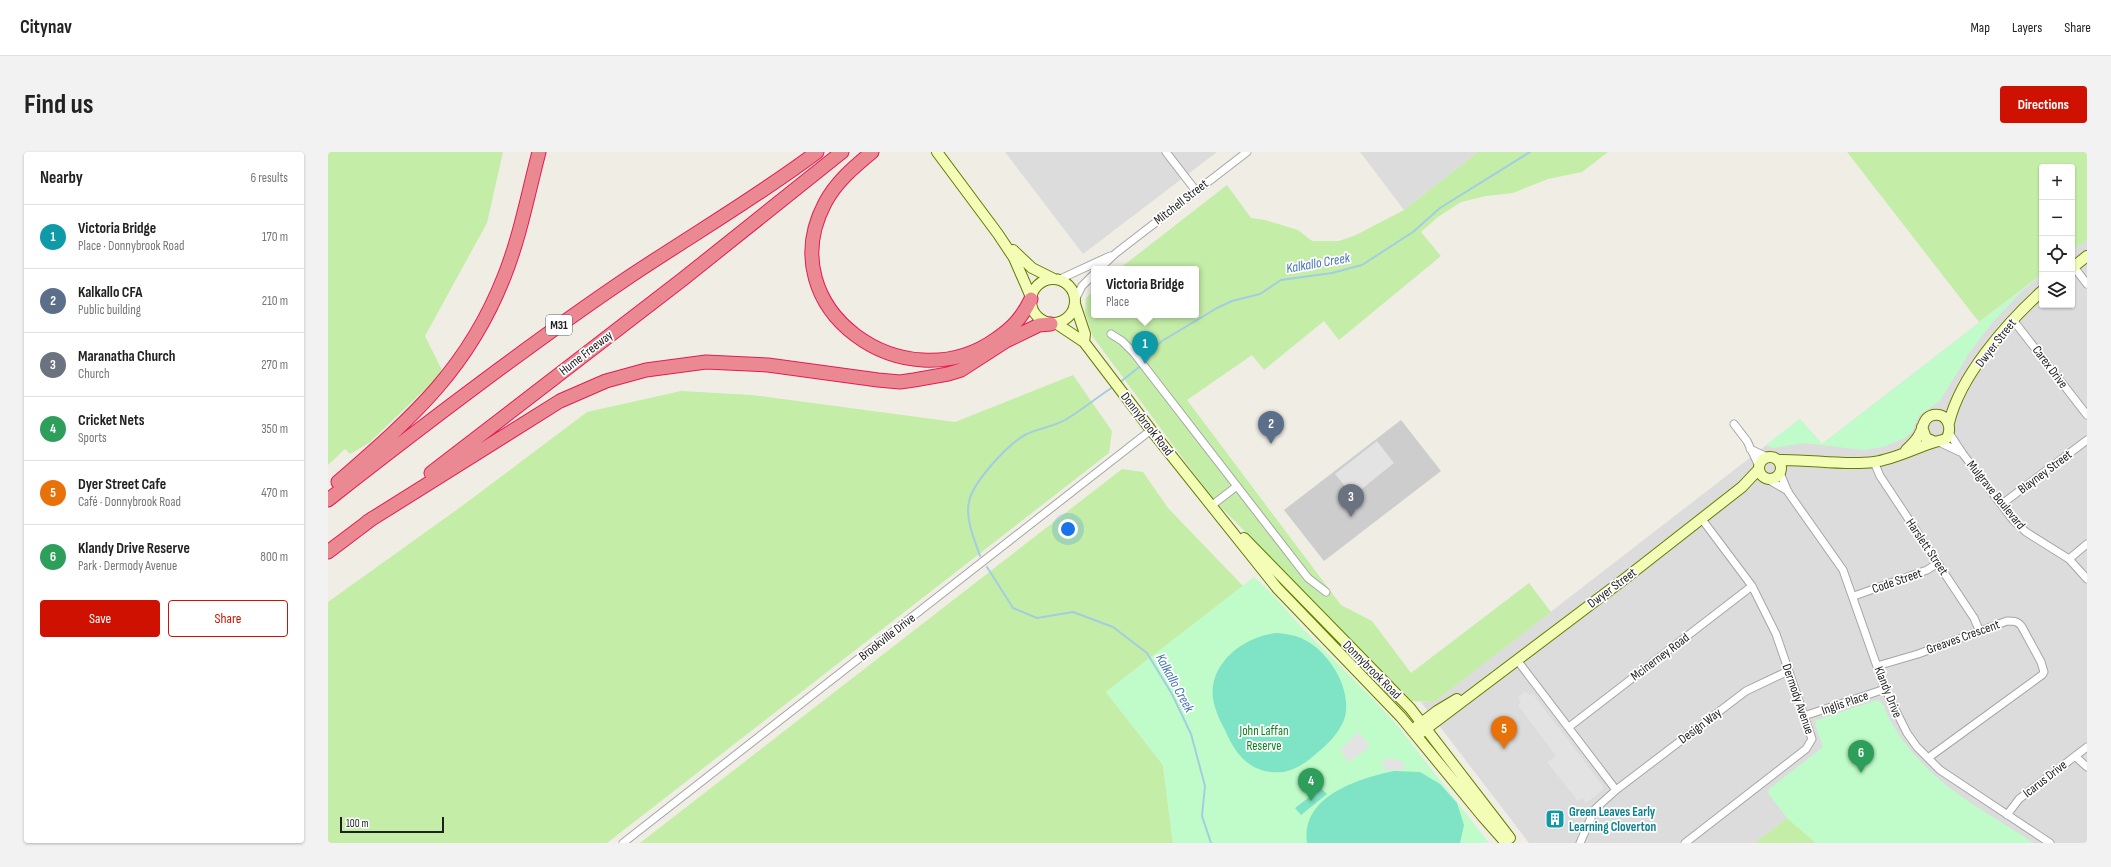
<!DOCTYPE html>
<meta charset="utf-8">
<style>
:root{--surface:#fff;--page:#f2f2f2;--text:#222;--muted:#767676;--line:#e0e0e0;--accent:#ce1100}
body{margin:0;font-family:"Sofia Sans Condensed",sans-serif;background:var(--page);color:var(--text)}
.controls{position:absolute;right:12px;top:12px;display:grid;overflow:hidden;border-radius:4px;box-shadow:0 1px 3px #0004}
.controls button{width:36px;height:36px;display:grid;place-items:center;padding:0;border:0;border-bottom:1px solid var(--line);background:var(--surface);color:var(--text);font:20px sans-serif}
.scale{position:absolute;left:12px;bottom:10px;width:104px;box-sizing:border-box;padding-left:4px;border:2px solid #1f1f1f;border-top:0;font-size:11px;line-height:14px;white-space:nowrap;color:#1f1f1f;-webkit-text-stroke:3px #fff;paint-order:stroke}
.you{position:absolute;left:740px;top:377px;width:14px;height:14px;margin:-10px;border:3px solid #fff;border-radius:50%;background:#1a73e8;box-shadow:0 0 0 6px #1a73e833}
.badge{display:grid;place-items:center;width:26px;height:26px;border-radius:50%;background:var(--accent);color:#fff;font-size:13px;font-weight:700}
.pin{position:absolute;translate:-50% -33px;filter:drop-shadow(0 1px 2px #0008)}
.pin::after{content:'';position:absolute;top:21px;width:14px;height:12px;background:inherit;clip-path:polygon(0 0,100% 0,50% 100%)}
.popup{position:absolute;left:763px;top:114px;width:108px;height:52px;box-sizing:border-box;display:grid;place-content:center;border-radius:4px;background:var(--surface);filter:drop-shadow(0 1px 3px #0005);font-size:13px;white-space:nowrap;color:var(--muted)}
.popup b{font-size:15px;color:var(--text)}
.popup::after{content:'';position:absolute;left:50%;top:100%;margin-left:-8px;border:8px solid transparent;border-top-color:var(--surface)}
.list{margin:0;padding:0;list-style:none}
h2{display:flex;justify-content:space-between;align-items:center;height:52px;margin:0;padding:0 16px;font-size:17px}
h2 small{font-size:13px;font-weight:400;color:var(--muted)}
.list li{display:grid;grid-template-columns:26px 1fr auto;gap:12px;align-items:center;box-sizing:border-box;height:64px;padding:0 16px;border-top:1px solid var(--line)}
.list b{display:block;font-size:15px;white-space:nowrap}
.list p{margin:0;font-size:13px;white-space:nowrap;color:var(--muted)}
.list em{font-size:13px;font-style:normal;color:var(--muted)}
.actions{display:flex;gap:8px;padding:12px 16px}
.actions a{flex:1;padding:9px 0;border:1px solid var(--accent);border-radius:4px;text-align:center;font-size:14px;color:var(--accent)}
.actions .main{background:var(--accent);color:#fff}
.icon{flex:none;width:22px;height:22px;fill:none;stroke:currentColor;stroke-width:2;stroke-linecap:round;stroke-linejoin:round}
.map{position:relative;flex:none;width:1759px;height:691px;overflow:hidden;border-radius:4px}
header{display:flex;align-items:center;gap:24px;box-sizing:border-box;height:56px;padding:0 20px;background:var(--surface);border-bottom:1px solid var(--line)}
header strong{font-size:19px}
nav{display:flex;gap:22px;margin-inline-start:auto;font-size:14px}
.intro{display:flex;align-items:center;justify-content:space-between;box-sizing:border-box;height:96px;padding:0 24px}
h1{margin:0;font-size:28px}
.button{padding:10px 18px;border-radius:4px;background:var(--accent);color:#fff;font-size:14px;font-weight:700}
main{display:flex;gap:24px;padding:0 24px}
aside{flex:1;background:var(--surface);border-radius:4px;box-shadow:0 1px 3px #0004}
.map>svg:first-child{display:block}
.residential{fill:#dddcdc}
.religious{fill:#cdcdcd}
.grass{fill:#c4eda8}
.park{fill:#c0fcca}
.pitch{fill:#7fe3c5}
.parking{fill:#e3e3e3}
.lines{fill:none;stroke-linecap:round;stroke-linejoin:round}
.stream{stroke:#a3cde0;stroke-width:2}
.street-casing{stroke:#a6a6a6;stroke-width:9}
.secondary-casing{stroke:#657c00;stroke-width:12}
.highway-casing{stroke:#e41c50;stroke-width:15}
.street{stroke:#fff;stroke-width:7}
.secondary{stroke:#f3fdb6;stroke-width:10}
.highway{stroke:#eb8993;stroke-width:13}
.labels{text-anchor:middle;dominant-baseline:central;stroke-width:3.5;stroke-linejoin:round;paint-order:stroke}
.shield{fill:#fff;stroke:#626262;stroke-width:1}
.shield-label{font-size:12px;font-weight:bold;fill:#1f1f1f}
.street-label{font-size:13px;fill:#1f1f1f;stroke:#fff}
.park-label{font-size:13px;fill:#06841b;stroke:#fff}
.culture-label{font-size:13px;font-weight:bold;fill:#0d838f;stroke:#fff;text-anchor:start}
.water-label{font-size:14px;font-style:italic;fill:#4674b4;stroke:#fff}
</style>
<header>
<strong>Citynav</strong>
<nav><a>Map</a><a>Layers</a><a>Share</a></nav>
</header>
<div class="intro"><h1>Find us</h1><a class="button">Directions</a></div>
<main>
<aside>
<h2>Nearby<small>6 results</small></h2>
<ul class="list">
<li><span class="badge" style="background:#0f9aa8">1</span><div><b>Victoria Bridge</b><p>Place · Donnybrook Road</p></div><em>170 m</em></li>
<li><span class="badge" style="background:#5c6f8a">2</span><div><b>Kalkallo CFA</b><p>Public building</p></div><em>210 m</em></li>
<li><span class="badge" style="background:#6b7280">3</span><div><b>Maranatha Church</b><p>Church</p></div><em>270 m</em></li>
<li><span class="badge" style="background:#2e9e5b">4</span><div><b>Cricket Nets</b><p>Sports</p></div><em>350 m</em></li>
<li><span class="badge" style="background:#e8710a">5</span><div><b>Dyer Street Cafe</b><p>Café · Donnybrook Road</p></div><em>470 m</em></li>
<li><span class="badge" style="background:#2e9e5b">6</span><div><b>Klandy Drive Reserve</b><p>Park · Dermody Avenue</p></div><em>800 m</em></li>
</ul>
<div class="actions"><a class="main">Save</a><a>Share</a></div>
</aside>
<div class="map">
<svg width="1759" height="691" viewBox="0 0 1759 691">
<rect width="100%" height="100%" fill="#f0ede5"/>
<path class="residential" d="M 677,0 L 889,0 L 755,102 Z
M 1032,0 L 1150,0 L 1076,58 Z
M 1759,88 L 1759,691 L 1488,691 L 1459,666 L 1427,691 L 1201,691 L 1093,550 L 1106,550 L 1472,267 L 1494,292 L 1714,122 L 1714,153 L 1744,153 L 1744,99 Z"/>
<path class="religious" d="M 1073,268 L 1113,319 L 996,409 L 956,358 Z"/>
<path class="grass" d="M 0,0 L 175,0 L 159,71 L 97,184 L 115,220 L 41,291 L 22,302 L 17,297 L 0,313 Z
M 1150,0 L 1280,0 L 1254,20 L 1220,27 L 1185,41 L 1158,44 L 1133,50 L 1110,65 L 1093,80 L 1113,104 L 1011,188 L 996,169 L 936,218 L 924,203 L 859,248 L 1013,453 L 1044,469 L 1083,521 L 1201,431 L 1223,460 L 1106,550 L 1084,549 L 885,347 L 765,185 L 757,160 L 758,146 L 766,138 L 766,163 L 868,163 L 868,117 L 791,117 L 899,33 L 923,66 L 937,68 L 970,78 L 984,89 L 1011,89 L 1028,83 L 1076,58 Z
M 1519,0 L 1759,0 L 1759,88 L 1744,99 L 1744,15 L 1714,15 L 1714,122 L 1651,170 Z
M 745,223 L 784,279 L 781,301 L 279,691 L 0,691 L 0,450 L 134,354 L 259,260 L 353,239 L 424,243 L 627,270 Z
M 794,317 L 815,320 L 840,356 L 915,434 L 778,540 L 835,613 L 845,691 L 312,691 Z
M 1459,666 L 1488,691 L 1427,691 Z"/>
<path class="park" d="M 1713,123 L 1692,141 L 1664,171 L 1642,200 L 1611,250 L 1591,263 L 1584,279 L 1577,286 L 1555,295 L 1535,298 L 1476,291 L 1445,296 L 1438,293 L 1472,267 L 1494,292 Z
M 926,425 L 944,442 L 977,479 L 1046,548 L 1069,573 L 1161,691 L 845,691 L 835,613 L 778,540 Z
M 1549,548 C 1555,550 1556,556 1559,562 C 1567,579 1579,595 1592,609 C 1623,643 1668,666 1706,691 L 1488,691 L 1459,666 L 1440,641 L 1441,637 L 1495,595 L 1487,572 L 1489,568 Z"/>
<path class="pitch" d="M 950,481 C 957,482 966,483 973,486 C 1001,498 1026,539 1016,568 C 1011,581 999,593 989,601 C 980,609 968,618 955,620 C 924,623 908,604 897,578 C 892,569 887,558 885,547 C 880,511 917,483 950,481 Z
M 1066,619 L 1092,620 L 1112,632 L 1129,651 L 1136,673 L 1132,691 L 979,691 C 973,644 1029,627 1066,619 Z
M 993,636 L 999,642 L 973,663 L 967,656 Z"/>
<path class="parking" d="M 1049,289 L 1066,311 L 1025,344 L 1007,322 Z
M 1197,539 L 1201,543 L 1204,541 L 1275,634 L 1275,638 L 1258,651 L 1255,646 L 1250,649 L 1219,610 L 1228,604 L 1190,553 L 1193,550 L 1190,545 Z
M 1030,580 L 1042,594 L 1021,610 L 1012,598 Z
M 1062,606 L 1074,609 L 1077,614 L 1075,618 L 1057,618 L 1054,609 Z"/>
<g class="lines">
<path class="stream" d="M 791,231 L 820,208 L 827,195 L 834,189 L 889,156 L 904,149 L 932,142 L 953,128 L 1004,121 L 1034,113 L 1085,80 L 1112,56 L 1202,0
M 652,404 C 647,389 637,367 641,350 C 644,331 680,292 697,283 C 710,276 725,275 737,268 C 754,258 769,245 785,235
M 659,415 L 685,456 L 709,466 L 745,460 L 785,475 L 819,501 L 844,542 L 863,582 L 877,634 L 874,664 L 883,691"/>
<g class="street-casing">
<path id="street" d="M 838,0 L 868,39
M 1746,115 L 1759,132
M 771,117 L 788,101 L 919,0
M 730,128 L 782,104
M 747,148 L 754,134 L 766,122
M 1685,168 L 1759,263
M 783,182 L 794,189 L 806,201 L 980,426 L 998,440
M 1406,272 L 1419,289 L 1431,314
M 1621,281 L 1635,302 L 1685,368 L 1698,380 L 1741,407 L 1759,427
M 1611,290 L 1632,300
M 1422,297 L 1439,305
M 1546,310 L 1552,324 L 1646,466 L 1652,480
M 1452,321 L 1460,340 L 1515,418 L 1557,537 L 1579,581 L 1589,595 L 1612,618 L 1722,691
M 1441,328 L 1460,339
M 1674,352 L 1759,288
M 883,354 L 909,334
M 1741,407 L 1759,392
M 1526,444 L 1599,418 L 1610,411
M 1189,508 L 1288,638
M 1549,514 L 1590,502 L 1679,469 C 1686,469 1690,469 1694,475 L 1713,510 L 1716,520 L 1714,523 L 1600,606
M 1476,564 L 1557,537
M 1241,575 L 1424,434
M 1747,604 L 1759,615
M 1679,663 L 1691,647 L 1759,595
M 295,691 L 823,278
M 1252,691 L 1267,657 L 1288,638 L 1418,539 L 1460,519
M 1357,691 L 1478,597 L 1484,587 L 1448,482 L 1424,434 L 1373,366"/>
</g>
<g class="secondary-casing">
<path id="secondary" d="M 609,0 L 670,82 L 686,106 L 703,145
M 685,98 L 704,116 L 726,127
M 1744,116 L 1759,104
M703 149a22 22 0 1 1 44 0a22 22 0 1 1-44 0Z
M 747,152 L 757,182 L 756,190
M 729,172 L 756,190 L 823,278 L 949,436 L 1073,565 L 1155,665 L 1178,691
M 1621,271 C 1632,224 1678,172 1714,139
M 1578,298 C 1583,293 1588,289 1591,283 C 1596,276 1594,266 1605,263 C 1620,260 1625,277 1618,287 L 1607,290 L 1598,286 L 1594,275
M1431 316a11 11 0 1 1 22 0a11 11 0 1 1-22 0Z
M 1450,308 C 1482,307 1514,314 1546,310 C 1567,307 1587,296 1607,290
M 916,386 L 1082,556 L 1182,686
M 1088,575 L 1109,559 L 1129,547
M 1094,580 L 1299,425 L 1414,335 L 1431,317"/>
</g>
<g class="highway-casing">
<path id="highway" d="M 544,0 C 526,15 508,30 497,51 C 441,157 577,252 668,187 C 684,176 694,166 703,147
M 103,321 L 355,127 L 514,0
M 10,330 C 83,266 139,219 176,125 C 192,85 200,42 211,0
M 0,348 C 97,272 196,196 298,127 C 362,84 428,46 489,0
M 39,370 L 232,249 L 278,229 L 318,218 L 378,210 L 440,213 L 550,228 L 572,230 L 586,228 L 620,222 L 633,218 L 678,189 L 711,173 L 723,172
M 0,400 L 45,366"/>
</g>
<use href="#street" class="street"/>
<use href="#secondary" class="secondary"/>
<use href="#highway" class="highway"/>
</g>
<defs>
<g id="building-square" transform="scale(1)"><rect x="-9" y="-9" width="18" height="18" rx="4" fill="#0f9aa8" stroke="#fff"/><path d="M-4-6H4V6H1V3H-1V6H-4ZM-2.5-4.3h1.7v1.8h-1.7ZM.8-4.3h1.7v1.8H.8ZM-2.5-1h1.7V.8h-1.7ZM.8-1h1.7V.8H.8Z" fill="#fff"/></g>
</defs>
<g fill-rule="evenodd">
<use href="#building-square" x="1227" y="667"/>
</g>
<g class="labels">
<rect class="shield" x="218" y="163" width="26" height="20" rx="3"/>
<g class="shield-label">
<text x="231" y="173">M31</text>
</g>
<g class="street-label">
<text transform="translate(853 50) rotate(-38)">Mitchell Street</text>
<text transform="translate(1668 191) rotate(-52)">Dwyer Street</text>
<text transform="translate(258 201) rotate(-38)">Hume Freeway</text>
<text transform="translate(1722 215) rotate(53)">Carex Drive</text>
<text transform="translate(819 272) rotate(52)">Donnybrook Road</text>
<text transform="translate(1717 320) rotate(-37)">Blayney Street</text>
<text transform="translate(1668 343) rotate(51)">Mulgrave Boulevard</text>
<text transform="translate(1599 395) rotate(56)">Harslett Street</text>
<text transform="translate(1569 429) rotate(-19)">Code Street</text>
<text transform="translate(1284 436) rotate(-37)">Dwyer Street</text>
<text transform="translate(559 485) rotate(-38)">Brookville Drive</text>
<text transform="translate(1635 485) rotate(-20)">Greaves Crescent</text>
<text transform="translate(1332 505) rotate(-37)">Mcinerney Road</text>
<text transform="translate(1044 518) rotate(45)">Donnybrook Road</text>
<text transform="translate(1560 540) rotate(68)">Klandy Drive</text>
<text transform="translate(1470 547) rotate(71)">Dermody Avenue</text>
<text transform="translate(1517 551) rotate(-19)">Inglis Place</text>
<text transform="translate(1372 574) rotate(-37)">Design Way</text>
<text transform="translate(1717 627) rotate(-38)">Icarus Drive</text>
</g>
<g class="park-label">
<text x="936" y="579">John Laffan<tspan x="936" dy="15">Reserve</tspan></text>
</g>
<g class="culture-label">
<text x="1241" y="660">Green Leaves Early<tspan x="1241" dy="15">Learning Cloverton</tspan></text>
</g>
<g class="water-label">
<text transform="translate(990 111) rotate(-10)">Kalkallo Creek</text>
<text transform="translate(847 531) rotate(61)">Kalkallo Creek</text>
</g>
</g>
</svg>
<div class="controls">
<button>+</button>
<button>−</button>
<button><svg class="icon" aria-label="locate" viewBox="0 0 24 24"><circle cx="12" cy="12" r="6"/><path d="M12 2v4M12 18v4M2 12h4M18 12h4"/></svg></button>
<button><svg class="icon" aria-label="layers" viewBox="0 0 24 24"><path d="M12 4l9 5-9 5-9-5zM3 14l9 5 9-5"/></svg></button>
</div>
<div class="scale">100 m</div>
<div class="you"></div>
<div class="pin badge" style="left:817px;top:212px;background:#0f9aa8">1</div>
<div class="popup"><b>Victoria Bridge</b>Place</div>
<div class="pin badge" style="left:943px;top:292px;background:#5c6f8a">2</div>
<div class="pin badge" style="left:1023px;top:365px;background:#6b7280">3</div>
<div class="pin badge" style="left:983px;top:649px;background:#2e9e5b">4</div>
<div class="pin badge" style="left:1176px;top:597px;background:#e8710a">5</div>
<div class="pin badge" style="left:1533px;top:621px;background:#2e9e5b">6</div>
</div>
</main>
